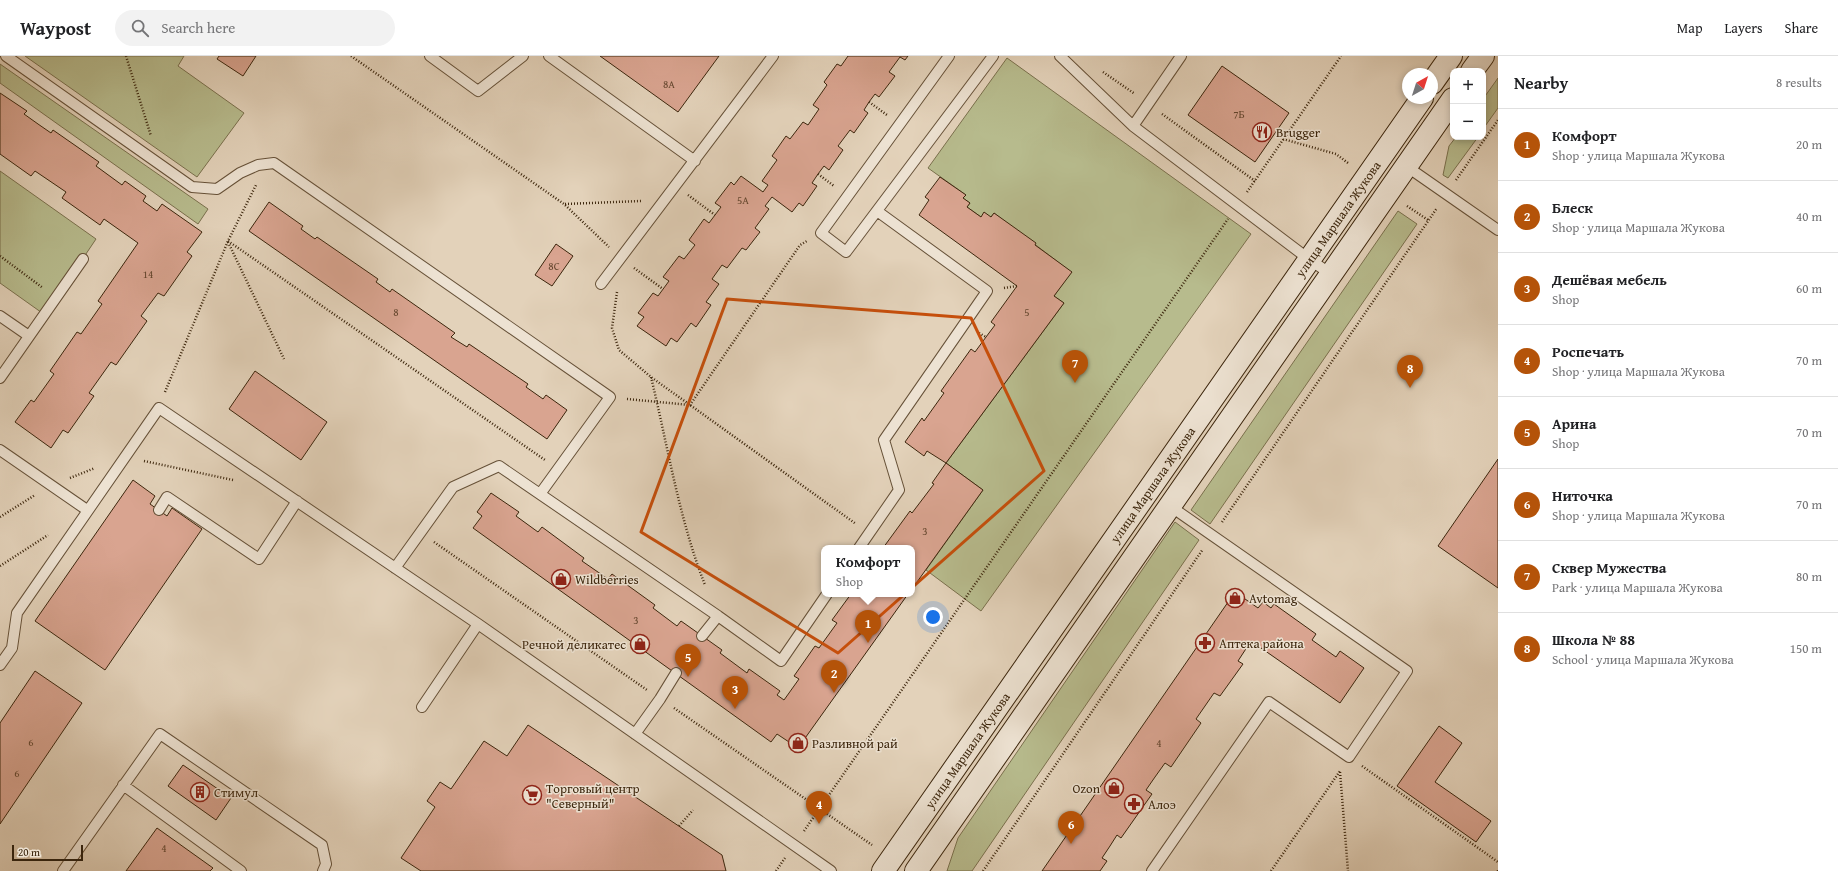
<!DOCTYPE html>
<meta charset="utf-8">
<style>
:root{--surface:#fff;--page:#f2f2f2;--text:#202124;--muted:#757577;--line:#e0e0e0;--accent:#b45309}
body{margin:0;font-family:"Gentium Book Plus",serif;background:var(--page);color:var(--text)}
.controls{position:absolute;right:12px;top:12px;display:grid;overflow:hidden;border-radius:8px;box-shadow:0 2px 6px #0003}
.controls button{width:36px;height:36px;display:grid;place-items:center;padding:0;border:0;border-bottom:1px solid var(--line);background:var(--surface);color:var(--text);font:20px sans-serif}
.compass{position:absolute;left:1402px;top:12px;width:36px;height:36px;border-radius:50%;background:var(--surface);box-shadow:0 2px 6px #0003;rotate:39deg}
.scale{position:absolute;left:12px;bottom:10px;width:71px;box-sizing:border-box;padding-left:4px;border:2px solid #3c260d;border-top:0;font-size:11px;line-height:14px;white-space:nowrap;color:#3c260d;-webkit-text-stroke:3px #ede2d2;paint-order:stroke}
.you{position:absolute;left:933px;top:561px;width:14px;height:14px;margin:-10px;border:3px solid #fff;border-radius:50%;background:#1a73e8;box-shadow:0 0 0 6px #1a73e833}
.badge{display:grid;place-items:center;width:26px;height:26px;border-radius:50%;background:var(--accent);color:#fff;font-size:13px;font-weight:700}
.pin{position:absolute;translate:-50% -33px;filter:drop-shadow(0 1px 2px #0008)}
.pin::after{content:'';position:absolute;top:21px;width:14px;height:12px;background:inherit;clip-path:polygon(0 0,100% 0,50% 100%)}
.popup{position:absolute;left:821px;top:489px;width:94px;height:52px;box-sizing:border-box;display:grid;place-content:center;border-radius:8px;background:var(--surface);filter:drop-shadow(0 1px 3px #0005);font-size:13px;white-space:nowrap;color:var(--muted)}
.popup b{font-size:15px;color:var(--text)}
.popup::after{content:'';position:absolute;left:50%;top:100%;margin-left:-8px;border:8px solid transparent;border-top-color:var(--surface)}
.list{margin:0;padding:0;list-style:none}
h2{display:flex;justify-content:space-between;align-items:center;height:52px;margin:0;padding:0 16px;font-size:17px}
h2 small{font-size:13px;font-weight:400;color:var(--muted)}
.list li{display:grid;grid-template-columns:26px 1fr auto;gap:12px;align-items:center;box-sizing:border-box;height:72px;padding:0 16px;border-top:1px solid var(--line)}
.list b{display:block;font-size:15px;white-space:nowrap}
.list p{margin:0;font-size:13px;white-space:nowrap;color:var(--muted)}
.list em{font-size:13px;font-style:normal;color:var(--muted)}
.icon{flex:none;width:22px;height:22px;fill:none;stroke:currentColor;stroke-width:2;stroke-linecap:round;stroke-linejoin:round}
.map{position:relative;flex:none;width:1498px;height:815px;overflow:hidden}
header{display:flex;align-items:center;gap:24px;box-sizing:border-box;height:56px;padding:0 20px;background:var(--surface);border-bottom:1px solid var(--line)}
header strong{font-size:19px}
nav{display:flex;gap:22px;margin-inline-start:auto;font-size:14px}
.search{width:280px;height:36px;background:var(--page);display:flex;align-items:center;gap:10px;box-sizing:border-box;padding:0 14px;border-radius:22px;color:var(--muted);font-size:15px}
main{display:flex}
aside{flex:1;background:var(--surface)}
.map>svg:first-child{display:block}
.green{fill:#b7bb8d;stroke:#7a704d}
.building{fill:#d9a490;stroke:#3c260d}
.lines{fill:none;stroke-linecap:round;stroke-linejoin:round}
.lane-casing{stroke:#665138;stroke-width:12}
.secondary-casing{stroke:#3c260d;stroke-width:24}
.path{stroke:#3c260d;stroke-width:2.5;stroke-dasharray:1 2;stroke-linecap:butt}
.lane{stroke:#ede2d2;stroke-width:10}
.secondary{stroke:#ede2d2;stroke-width:22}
.marked{fill:none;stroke:#c64f0c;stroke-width:3;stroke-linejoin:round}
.labels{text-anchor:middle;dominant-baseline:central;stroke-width:3;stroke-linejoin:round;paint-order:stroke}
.number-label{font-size:11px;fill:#63462e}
.poi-label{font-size:13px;fill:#3c260d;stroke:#ede2d2;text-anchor:start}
.street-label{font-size:13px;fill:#3c260d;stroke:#ede2d2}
</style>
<header>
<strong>Waypost</strong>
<div class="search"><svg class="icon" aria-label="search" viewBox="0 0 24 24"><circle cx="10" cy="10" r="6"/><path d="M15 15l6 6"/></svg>Search here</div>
<nav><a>Map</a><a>Layers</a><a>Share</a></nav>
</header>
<main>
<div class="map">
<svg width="1498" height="815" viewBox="0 0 1498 815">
<rect width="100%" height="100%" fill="#e3d2ba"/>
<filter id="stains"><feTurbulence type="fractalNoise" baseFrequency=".005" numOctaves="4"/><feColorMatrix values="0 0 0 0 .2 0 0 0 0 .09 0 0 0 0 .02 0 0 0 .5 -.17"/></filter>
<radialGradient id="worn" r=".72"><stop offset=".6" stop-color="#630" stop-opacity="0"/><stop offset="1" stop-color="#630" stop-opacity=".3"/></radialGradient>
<path class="green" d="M 25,0 L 184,0 L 178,10 L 244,57 L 197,121 Z
M 1007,2 L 1251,178 L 981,555 L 926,514 L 983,434 L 946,407 L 1064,247 L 1054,240 L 1071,216 L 994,157 L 991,161 L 981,161 L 967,151 L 970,147 L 963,142 L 966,139 L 928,112 Z
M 0,8 L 208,153 L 198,168 L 0,27 Z
M 1498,22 L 1498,52 L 1483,73 L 1483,43 Z
M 1456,81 L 1478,81 L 1448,122 L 1443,119 L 1449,90 Z
M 0,115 L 96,183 L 45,259 L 0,227 Z
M 1398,155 L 1417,168 L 1210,468 L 1191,454 Z
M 1175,466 L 1199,484 L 972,815 L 947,815 L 958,782 Z"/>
<path class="building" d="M 219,0 L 256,0 L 243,20 L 217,3 Z
M 600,0 L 719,0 L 678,56 Z
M 848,0 L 908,0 L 905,4 L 900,1 L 889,16 L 895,20 L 879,41 L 875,38 L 869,46 L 864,54 L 868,57 L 854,77 L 850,74 L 838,90 L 843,94 L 829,114 L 824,110 L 818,118 L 812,127 L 817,130 L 803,150 L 799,147 L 792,156 L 772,141 L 765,150 L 769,153 L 755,172 L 760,176 L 746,194 L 742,192 L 727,212 L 722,209 L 712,223 L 719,228 L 706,246 L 711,249 L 696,271 L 691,267 L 677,286 L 671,282 L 666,290 L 637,270 L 644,261 L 638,257 L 653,237 L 658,240 L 669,225 L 663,221 L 679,200 L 684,203 L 695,189 L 689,184 L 704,163 L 709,167 L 721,151 L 715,147 L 731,126 L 734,129 L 741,120 L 763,136 L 768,129 L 762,125 L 777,104 L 772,100 L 786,80 L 790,83 L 803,66 L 808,69 L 819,53 L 813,49 L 827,29 L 824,26 L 837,8 L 841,10 Z
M 1222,10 L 1289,57 L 1255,106 L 1188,59 Z
M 0,37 L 27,55 L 24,58 L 38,68 L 51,77 L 53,74 L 99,106 L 96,110 L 122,129 L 125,125 L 146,140 L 143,145 L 157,155 L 162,148 L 202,176 L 187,196 L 192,200 L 164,240 L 158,237 L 141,260 L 147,265 L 116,309 L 111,306 L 89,337 L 94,340 L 68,377 L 63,374 L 51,392 L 15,366 L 31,344 L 34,346 L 54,318 L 50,315 L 77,276 L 81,278 L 102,248 L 98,245 L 138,187 L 104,163 L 100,169 L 62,142 L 66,136 L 35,115 L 31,120 L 0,98 Z
M 940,121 L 966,139 L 963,142 L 970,147 L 967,151 L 981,161 L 984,156 L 991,161 L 994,157 L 1036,187 L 1035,189 L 1072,216 L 1054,240 L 1064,247 L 946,407 L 927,395 L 924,400 L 905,386 L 922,362 L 924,365 L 944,337 L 941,335 L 971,293 L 975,296 L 986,281 L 995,269 L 991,266 L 1017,230 L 919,159 L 929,144 L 925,141 Z
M 269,146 L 303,170 L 301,173 L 315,183 L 317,181 L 378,223 L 376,226 L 390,236 L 392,233 L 455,277 L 451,281 L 467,291 L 469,288 L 528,328 L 526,331 L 543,343 L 546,339 L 567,354 L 547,383 L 249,175 Z
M 556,188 L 573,200 L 552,230 L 535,219 Z
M 255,315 L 327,366 L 301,404 L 229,353 Z
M 1498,403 L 1498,532 L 1438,490 Z
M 946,407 L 983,434 L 912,533 L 912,492 L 883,492 L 910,455 L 912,457 L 934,428 L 932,427 Z
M 133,424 L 155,440 L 150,448 L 167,460 L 172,452 L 202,473 L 105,614 L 35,565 Z
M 491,437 L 519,456 L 516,460 L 538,476 L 542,471 L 584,502 L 582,505 L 608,523 L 612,518 L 655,549 L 653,552 L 677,570 L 681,565 L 722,594 L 720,597 L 747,617 L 749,613 L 780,635 L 777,639 L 784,644 L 799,623 L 794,620 L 815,590 L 819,592 L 837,567 L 832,564 L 851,538 L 908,538 L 798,692 L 777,678 L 771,686 L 473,472 L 482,460 L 477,456 Z
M 1235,536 L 1258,552 L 1263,546 L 1271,552 L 1274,548 L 1316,578 L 1312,584 L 1336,601 L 1340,595 L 1364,612 L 1340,647 L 1251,585 L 1238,605 L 1243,608 L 1220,640 L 1214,637 L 1196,663 L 1201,667 L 1171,711 L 1165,707 L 1155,721 L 1146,734 L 1152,738 L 1121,782 L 1117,779 L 1110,790 L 1102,802 L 1107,805 L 1100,815 L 1042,815 Z
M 35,615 L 82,647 L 0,768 L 0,667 Z
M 528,669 L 722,799 L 726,815 L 421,815 L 401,802 L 435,751 L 427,745 L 440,726 L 451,733 L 484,685 L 507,700 Z
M 1439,670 L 1462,687 L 1435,726 L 1491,765 L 1476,786 L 1397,730 Z
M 183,709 L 231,742 L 216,764 L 168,730 Z
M 157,772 L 213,812 L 210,815 L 126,815 Z"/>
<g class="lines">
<g class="lane-casing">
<path id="lane" d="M 6,0 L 192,131 L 217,133 L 240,117 L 258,109 L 274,107 L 610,341 L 540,438
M 430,0 L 478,35 L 523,0
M 549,0 L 695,105
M 949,0 L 821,177 L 846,196 L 993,0
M 1060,0 L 1133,70 L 1310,204 L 1331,218
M 1133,70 L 1181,0
M 1406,110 L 1498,174
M 601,228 L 773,0
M 0,260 L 29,280
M 0,322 L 83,203
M 0,394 L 87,454
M 159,454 L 167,441 L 259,503 L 297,445
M 859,492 L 899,434 L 884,384 L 987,235 L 877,155
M 395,512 L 453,431 L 499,410 L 718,560 L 702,580
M 718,560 L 781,605 L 827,538
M 0,609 L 12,592 L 17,557 L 159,352 L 478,568 L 831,815
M 422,651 L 478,568
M 635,678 L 660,643 L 676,617
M 123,729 L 241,815
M 63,815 L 160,678 L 322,789 L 326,808 L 323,815
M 1152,815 L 1269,646 L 1349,701 L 1407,615 L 1170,450"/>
</g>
<g class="secondary-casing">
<g id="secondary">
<path d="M 1472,15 L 1483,0"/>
<path d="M 1432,27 L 1451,0"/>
<path id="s1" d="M 883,815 L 1422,42"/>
<path d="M 916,815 L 1453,43"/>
</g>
</g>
<path class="path" d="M 126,0 L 151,80
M 351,0 L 564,148 L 609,191
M 1103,16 L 1135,38
M 869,46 L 887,59
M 1162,58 L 1255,125
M 1283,83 L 1336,98 L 1348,107
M 818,118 L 834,130
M 1456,124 L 1498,64
M 1247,136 L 1341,0
M 688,139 L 715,159
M 565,148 L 641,145
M 1407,150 L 1428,164
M 228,185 L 545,404
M 228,186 L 284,303
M 0,200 L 43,232
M 634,212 L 663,233
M 1004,232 L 1017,230
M 617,236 L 612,272 L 619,294 L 651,321 L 856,468
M 979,277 L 986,281
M 651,321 C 668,391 679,463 705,529
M 165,336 L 228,185 L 256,129
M 627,343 L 690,349 L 800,189 L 807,185
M 144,405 L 233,424
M 70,422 L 95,412
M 0,461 L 35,439
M 1222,466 L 1437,152
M 434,486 L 647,634
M 0,510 L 48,479
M 674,652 L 872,789
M 1362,710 L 1498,806
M 1340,716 L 1348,815
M 679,770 L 693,754
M 804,775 L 1228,163
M 776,815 L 785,802
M 983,815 L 1203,493
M 1271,815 L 1340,715
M 1498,815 L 1498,814"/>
<use href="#lane" class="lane"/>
<use href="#secondary" class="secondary"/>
</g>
<path class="marked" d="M 727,243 L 971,262 L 1044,415 L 838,597 L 641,476 Z"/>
<defs>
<g id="restaurant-ring" transform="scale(1)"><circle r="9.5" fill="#ede2d2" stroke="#8f2418" stroke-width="1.5"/><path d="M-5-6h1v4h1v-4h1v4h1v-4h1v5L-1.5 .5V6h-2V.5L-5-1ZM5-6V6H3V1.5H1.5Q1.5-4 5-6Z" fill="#8f2418"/></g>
<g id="shop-ring" transform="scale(1)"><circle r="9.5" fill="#ede2d2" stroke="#8f2418" stroke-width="1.5"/><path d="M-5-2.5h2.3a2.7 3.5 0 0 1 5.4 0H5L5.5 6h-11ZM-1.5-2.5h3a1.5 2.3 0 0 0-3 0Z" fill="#8f2418"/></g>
<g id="pharmacy-ring" transform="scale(1)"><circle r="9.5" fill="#ede2d2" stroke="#8f2418" stroke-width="1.5"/><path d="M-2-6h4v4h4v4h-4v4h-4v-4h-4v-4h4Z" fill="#8f2418"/></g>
<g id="building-ring" transform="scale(1)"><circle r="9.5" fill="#ede2d2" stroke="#8f2418" stroke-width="1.5"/><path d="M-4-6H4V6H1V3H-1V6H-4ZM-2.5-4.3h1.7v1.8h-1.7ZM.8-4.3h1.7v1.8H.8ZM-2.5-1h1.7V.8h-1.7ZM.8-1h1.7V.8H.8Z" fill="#8f2418"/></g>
<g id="supermarket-ring" transform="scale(1)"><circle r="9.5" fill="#ede2d2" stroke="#8f2418" stroke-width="1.5"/><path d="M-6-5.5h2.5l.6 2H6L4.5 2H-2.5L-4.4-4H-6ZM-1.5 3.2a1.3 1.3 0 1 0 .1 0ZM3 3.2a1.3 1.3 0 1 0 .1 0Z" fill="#8f2418"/></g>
</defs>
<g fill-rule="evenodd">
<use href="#restaurant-ring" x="1262" y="76"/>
<use href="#shop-ring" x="561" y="523"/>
<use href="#shop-ring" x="1235" y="542"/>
<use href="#pharmacy-ring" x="1205" y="587"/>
<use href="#shop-ring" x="640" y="588"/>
<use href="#shop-ring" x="798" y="687"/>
<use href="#shop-ring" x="1114" y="732"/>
<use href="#building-ring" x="200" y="736"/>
<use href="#supermarket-ring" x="532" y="739"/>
<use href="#pharmacy-ring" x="1134" y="748"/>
</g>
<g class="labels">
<g class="number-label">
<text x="669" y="28">8А</text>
<text x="1239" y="58">7Б</text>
<text x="743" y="144">5А</text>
<text x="554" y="210">8С</text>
<text x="148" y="218">14</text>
<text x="396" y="256">8</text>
<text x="1027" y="256">5</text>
<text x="925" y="475">3</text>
<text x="636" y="564">3</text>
<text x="31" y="686">6</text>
<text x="1159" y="687">4</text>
<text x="17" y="717">6</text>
<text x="164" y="792">4</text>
</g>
<g class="poi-label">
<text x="1276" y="76">Brugger</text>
<text x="575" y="523">Wildberries</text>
<text x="1249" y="542">Avtomag</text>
<text x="1219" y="587">Аптека района</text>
<text x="626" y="588" text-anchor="end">Речной деликатес</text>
<text x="812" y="687">Разливной рай</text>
<text x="546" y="732">Торговый центр<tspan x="546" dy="15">"Северный"</tspan></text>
<text x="1100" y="732" text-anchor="end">Ozon</text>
<text x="214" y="736">Стимул</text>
<text x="1148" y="748">Алоэ</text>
</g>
<g class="street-label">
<text stroke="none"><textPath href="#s1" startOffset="795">улица Маршала Жукова</textPath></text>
<text stroke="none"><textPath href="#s1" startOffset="471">улица Маршала Жукова</textPath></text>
<text stroke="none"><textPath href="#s1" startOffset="147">улица Маршала Жукова</textPath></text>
</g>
</g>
<rect width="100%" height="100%" filter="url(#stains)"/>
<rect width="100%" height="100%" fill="url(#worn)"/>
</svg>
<div class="controls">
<button>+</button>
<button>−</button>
</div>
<svg class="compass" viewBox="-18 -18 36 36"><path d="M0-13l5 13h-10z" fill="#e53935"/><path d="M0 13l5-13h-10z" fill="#757577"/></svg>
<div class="scale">20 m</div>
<div class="you"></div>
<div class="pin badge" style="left:868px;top:587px">1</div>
<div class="popup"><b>Комфорт</b>Shop</div>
<div class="pin badge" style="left:834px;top:637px">2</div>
<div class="pin badge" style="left:735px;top:653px">3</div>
<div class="pin badge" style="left:819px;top:768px">4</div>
<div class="pin badge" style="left:688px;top:621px">5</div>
<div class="pin badge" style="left:1071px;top:788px">6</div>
<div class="pin badge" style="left:1075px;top:327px">7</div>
<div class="pin badge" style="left:1410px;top:332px">8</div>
</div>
<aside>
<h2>Nearby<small>8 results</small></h2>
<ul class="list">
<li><span class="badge">1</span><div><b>Комфорт</b><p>Shop · улица Маршала Жукова</p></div><em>20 m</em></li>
<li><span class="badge">2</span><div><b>Блеск</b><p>Shop · улица Маршала Жукова</p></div><em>40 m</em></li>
<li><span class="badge">3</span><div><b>Дешёвая мебель</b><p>Shop</p></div><em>60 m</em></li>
<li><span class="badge">4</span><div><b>Роспечать</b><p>Shop · улица Маршала Жукова</p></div><em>70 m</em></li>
<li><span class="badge">5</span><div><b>Арина</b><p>Shop</p></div><em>70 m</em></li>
<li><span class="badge">6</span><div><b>Ниточка</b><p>Shop · улица Маршала Жукова</p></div><em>70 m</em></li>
<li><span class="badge">7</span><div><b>Сквер Мужества</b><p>Park · улица Маршала Жукова</p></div><em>80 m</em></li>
<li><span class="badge">8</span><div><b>Школа № 88</b><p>School · улица Маршала Жукова</p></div><em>150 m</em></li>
</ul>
</aside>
</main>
